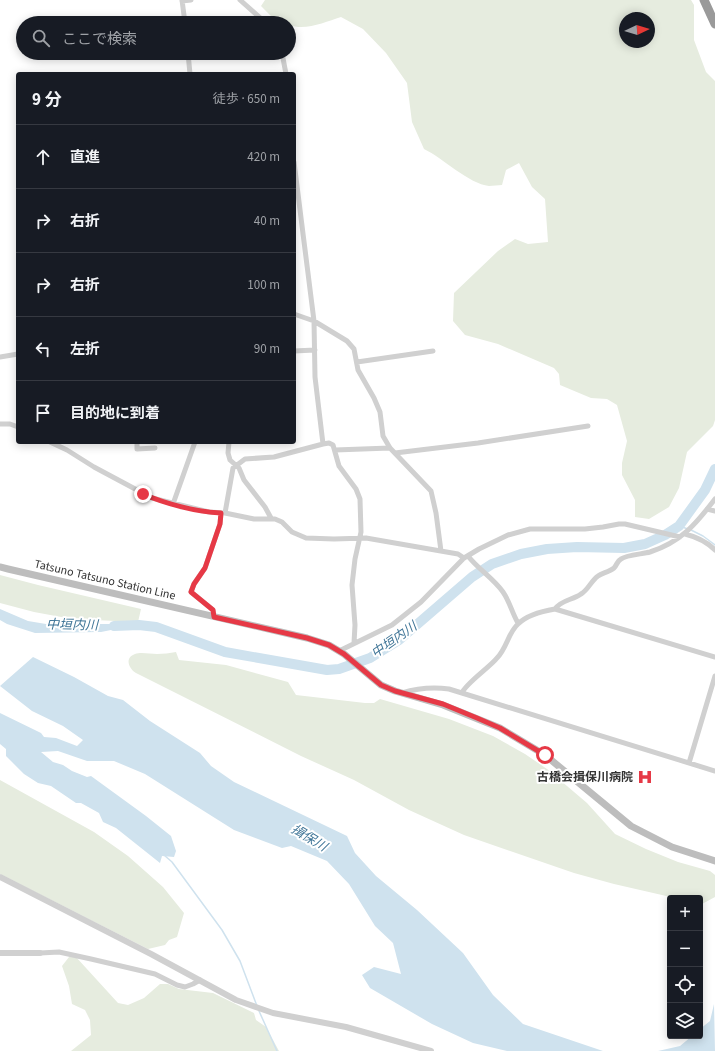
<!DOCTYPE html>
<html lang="ja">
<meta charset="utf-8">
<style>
:root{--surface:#171b24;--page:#20242c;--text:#f1f3f6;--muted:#9ea1a6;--line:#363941}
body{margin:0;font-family:"Source Sans 3","Noto Sans JP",sans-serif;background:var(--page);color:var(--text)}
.controls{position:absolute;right:12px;bottom:12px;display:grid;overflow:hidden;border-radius:4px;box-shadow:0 2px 10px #0003}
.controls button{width:36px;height:36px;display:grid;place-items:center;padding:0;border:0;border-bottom:1px solid var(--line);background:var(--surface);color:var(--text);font:20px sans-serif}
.compass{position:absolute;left:619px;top:12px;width:36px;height:36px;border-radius:50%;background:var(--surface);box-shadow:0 2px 10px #0003;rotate:86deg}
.stop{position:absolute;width:12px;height:12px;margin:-9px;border:3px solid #e63946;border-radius:50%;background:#fff}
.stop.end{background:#e63946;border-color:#fff;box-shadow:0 1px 4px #0008}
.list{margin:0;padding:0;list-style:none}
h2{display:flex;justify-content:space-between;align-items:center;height:52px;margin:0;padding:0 16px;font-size:17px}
h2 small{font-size:13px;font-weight:400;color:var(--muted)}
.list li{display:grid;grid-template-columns:26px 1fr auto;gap:12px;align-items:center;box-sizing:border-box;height:64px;padding:0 16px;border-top:1px solid var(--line)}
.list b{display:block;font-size:15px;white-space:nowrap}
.list em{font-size:13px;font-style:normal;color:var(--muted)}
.icon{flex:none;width:22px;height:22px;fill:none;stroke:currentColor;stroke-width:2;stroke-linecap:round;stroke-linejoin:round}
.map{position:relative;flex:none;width:715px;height:1051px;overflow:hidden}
.search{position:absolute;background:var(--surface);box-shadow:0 2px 10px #0003;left:16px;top:16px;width:280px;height:44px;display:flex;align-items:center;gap:10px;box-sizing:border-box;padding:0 14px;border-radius:22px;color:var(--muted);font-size:15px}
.panel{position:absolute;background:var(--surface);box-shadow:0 2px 10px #0003;left:16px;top:72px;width:280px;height:372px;border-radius:4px}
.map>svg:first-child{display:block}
.green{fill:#e6ecdf;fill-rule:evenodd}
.water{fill:#cfe2ee}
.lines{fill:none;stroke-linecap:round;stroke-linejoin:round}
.stream{stroke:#cfe2ee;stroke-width:1.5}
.river{stroke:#cfe2ee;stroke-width:10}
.minor{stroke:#d0d0d0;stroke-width:5}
.tertiary{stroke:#d0d0d0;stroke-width:6}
.secondary{stroke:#bdbdbd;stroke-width:7}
.motorway{stroke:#9a9a9a;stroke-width:9}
.route{stroke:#e63946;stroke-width:5}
.labels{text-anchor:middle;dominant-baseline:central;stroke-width:4;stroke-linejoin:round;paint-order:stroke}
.street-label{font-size:12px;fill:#333;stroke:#fff}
.poi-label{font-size:12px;font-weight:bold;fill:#333;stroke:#fff;text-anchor:end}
.water-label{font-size:13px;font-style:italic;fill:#3f7597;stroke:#fff}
</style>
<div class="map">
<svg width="715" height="1051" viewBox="0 0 715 1051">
<rect width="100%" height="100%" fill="#fff"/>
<path class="green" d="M 265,0 L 691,0 L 694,5 L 694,40 L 706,72 L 715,81 L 715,420 L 713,426 L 687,452 L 679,488 L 669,507 L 649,519 L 635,517 L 635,500 L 622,475 L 622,463 L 627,441 L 617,405 L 607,399 L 591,398 L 560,385 L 559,374 L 554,368 L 498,344 L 465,335 L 453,321 L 454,293 L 498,251 L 515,239 L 528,244 L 548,242 L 545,199 L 532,187 L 519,163 L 506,170 L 502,185 C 498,185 493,186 489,186 C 469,184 443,158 424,149 L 412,122 L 407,83 L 386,53 L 363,29 L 341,17 C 325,22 306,31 289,25 L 289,23 C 276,23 269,14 261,6 ZM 625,18 L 649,18 L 649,42 L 625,42 Z
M 0,575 L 38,585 L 141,609 L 138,622 L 72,619 L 34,612 L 0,603 Z
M 176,652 L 179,660 L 226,665 L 288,682 L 296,695 L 365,703 L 374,703 L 380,699 L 449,719 L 493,736 L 525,754 L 547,769 L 587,803 L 615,834 L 646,849 L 678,862 L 710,871 L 715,875 L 715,897 L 702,904 L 700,904 L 700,898 L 675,898 L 614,884 L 574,873 L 464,835 L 409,810 L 354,780 L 301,756 L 136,673 C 129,669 124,658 135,654 C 141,652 150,654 157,654 C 163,654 170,653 176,652 Z
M 0,780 L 94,832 L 128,856 L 163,887 L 184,913 L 177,937 L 169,940 L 165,945 L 148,949 L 0,874 Z
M 69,957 L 76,957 L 118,1003 L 128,1005 L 144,998 L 160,984 L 168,984 L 179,989 L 213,993 L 254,1013 L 256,1020 L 266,1027 L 279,1051 L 71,1051 L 91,1035 L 90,1020 L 85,1010 L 72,1004 L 69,986 L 62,966 Z"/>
<path class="water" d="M 0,609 L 28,621 L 46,624 L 126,624 L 126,627 L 101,632 L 35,633 L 7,624 L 0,620 Z
M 33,657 L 74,677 L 108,696 L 123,700 L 150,721 L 200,753 L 211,766 L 234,782 L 347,836 L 355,853 L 376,876 L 417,910 L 463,953 L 493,995 L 523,1024 L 603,1051 L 507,1051 L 473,1043 L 432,1024 L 370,988 L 362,975 L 374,967 L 401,974 L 393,943 L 375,926 L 349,884 L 327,861 L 291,846 L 282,848 L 234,830 L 145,774 L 114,761 L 87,761 L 58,751 L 41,752 L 53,762 L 63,765 L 72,771 L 87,777 L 91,776 L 146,816 L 171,836 L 176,851 L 174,857 L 162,856 L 160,863 L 116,828 L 103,822 L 99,813 L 81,803 L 76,803 L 51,786 L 38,783 L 24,774 L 6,756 L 6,749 L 0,744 L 0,713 L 41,733 L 44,737 L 56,738 L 77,746 L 83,740 L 63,726 L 32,711 L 0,686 Z
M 714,1004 L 715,1051 L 658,1051 L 680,1046 L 692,1036 L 700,1036 L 700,1029 L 710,1021 Z"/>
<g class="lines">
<path class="stream" d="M 679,526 L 688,529
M 691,530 L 703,536 L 715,545
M 164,855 L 172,862 L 222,930 L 240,961 L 257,1006
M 259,1011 L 277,1051"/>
<path class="river" d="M 114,626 L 139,625 L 156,627 L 225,652 L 327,670 L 339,669 L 370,658 L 399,640 L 472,577 L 492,564 L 521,554 L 547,549 L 577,547 L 624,548 L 645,544 L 665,535 L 679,526 L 705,490 L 715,469"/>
<path class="minor" d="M 182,0 L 185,23
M 240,0 L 266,23
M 182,1 L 191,0
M 188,53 L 190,74
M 282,53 L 286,74
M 294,162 L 314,321 L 315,377 L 323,444 L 329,443 L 333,445 L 339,466 L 356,489 L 360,499 L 361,532 L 355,559 L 352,585 L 355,625 L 354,643
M 294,314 L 314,321 L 347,341 L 354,349 L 358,370 L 374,398 L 380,412 L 383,436 L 390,448 L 431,491 L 436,513 L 441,551
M 294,351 L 315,350
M 0,357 L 18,354
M 357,362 L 433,351
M 0,424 L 10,424 L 18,427
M 50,442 L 67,450 L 94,467 L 152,498 L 209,512 L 225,513 L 254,519 L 275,519 L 282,522 L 292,532 L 306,538 L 334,539 L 366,538 L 458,554 L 464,558
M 137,442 L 137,449 L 155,448
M 229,442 L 228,453 L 230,460 L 239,468 L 244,480 L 265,507 L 271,518
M 335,450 L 390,448
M 395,453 L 478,443 L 588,426
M 173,504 L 195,442
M 707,509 L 715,511
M 225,513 L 233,468 L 245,459 L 274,457 L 323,444
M 685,534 C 697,537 706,541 715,550
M 468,556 C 478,569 493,578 503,592 C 510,602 512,613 518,623
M 555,609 C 561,600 573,600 581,594 C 588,590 591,581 598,576 C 602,573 609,572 614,568 C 617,565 617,561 621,559 C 626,555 643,554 650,552 C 681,542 696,524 715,499
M 214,617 L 213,610 L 191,592 L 194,584 L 205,568 L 220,524 L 221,513
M 339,651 L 392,625 L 421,602 L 464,558 L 479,549 L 508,535 L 530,529 L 585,529 L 603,527 L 619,524 L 625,524 L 680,537
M 402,693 C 418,688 433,687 449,689 L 715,771
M 462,693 C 465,684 490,667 497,658 C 507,648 508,633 518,624 C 527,615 543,611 555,609 L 715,657
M 689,763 L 715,676
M 40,953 L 59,952 L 91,959 L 155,974 L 177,985 L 185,987 L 193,984 L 200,980"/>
<path class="tertiary" d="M 0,877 L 151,954 L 236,1000 L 273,1013 L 346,1027 L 431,1051
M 0,953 L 40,953"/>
<path class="secondary" d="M 0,567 L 8,569 L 307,638 L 329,645 L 344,654 L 381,685 L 395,691 L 443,705 L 500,728 L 545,755 L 631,826 L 672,847 L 715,861"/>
<path class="motorway" d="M 704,0 L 715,24"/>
</g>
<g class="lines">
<path class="route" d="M 143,494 C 166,504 197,512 221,513 L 220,524 L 205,568 L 194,584 L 191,592 L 213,610 L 214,617 L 307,638 L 329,645 L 344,654 L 381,685 L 395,691 L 443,704 L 477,718 L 500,728 L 545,755"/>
</g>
<defs>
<g id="hospital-bare" transform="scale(1.2)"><path d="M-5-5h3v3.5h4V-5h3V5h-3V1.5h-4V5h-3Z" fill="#e63946" stroke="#fff" stroke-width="2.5" paint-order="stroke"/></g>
</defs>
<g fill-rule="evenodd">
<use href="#hospital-bare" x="645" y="777"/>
</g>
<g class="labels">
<g class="street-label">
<text transform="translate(105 580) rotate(13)">Tatsuno Tatsuno Station Line</text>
</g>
<g class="poi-label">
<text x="633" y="777">古橋会揖保川病院</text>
</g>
<g class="water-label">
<text transform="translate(72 625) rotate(1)">中垣内川</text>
<text transform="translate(394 640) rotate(-35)">中垣内川</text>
<text transform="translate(309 838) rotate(31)">揖保川</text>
</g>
</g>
</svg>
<div class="controls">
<button>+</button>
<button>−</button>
<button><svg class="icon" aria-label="locate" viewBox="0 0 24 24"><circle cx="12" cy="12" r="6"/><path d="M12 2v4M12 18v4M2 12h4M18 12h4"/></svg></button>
<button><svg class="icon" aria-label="layers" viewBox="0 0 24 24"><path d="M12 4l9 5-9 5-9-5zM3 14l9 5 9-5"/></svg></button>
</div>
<svg class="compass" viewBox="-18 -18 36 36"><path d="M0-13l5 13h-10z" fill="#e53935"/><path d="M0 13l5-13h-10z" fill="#9ea1a6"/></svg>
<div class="stop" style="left:545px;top:755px"></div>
<div class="stop end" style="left:143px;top:494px"></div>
<div class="search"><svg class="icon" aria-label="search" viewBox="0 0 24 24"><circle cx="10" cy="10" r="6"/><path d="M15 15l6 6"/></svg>ここで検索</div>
<section class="panel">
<h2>9 分<small>徒歩 · 650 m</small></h2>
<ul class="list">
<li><svg class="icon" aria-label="ahead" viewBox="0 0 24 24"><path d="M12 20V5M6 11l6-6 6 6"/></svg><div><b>直進</b></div><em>420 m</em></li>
<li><svg class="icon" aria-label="right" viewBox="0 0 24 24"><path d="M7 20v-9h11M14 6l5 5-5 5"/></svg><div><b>右折</b></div><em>40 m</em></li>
<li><svg class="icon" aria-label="right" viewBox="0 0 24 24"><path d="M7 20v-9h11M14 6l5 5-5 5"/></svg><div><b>右折</b></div><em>100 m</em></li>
<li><svg class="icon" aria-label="left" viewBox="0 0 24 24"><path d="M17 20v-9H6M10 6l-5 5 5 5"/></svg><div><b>左折</b></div><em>90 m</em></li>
<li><svg class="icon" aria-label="arrive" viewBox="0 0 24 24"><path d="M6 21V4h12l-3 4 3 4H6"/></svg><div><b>目的地に到着</b></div></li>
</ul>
</section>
</div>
